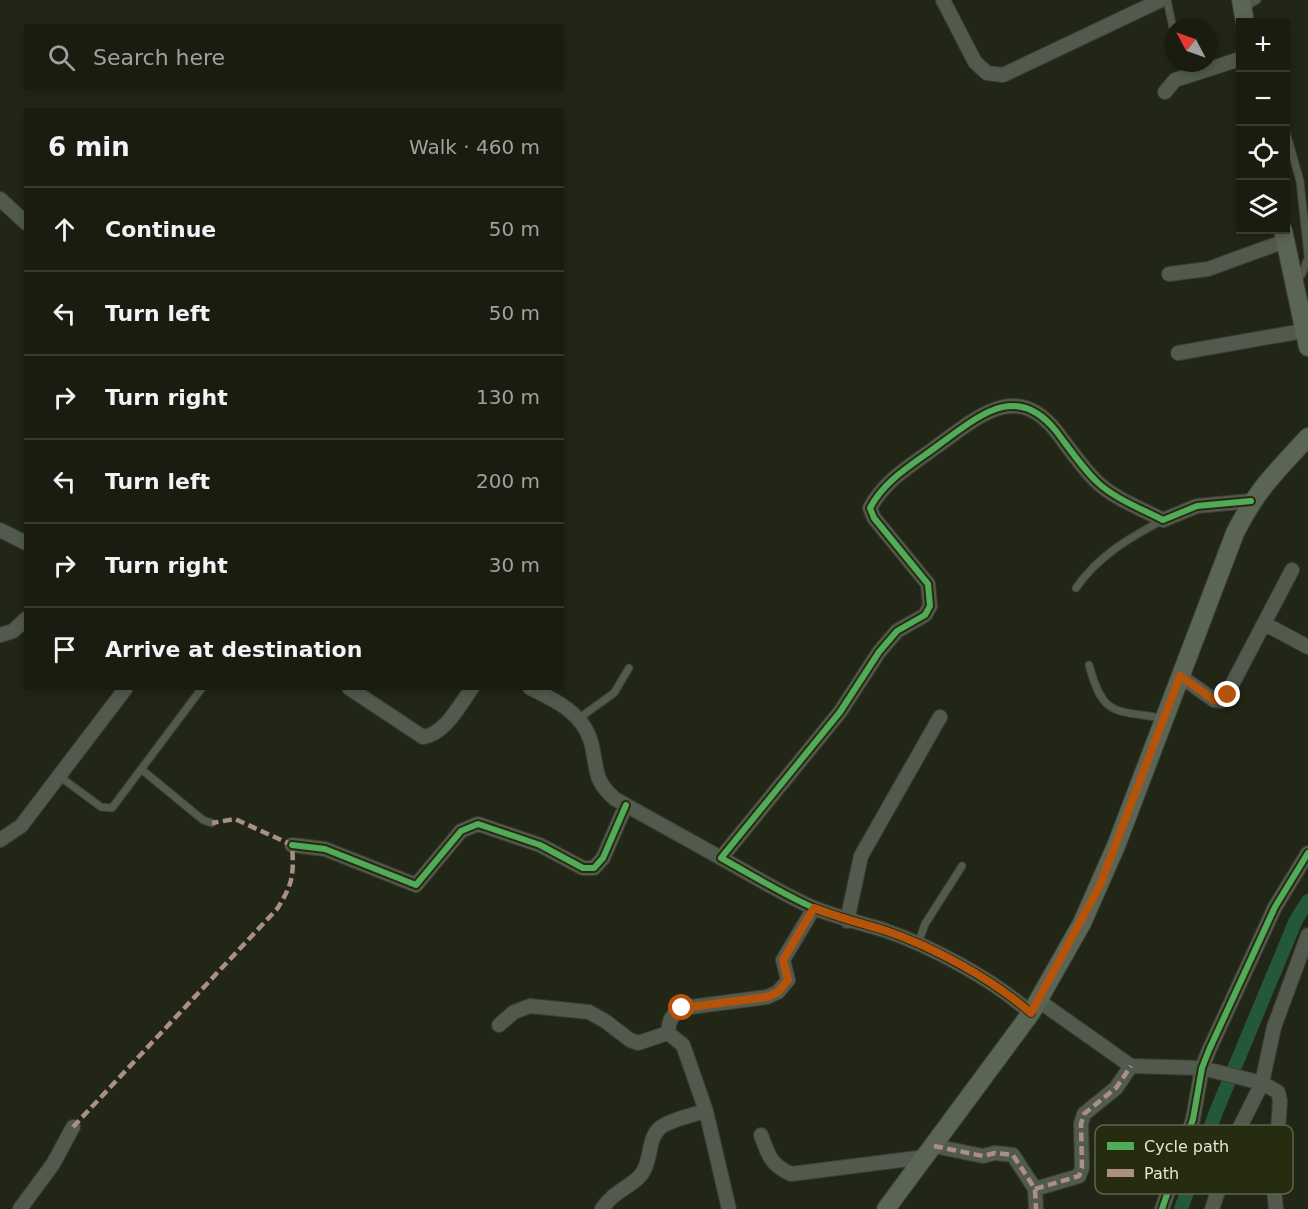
<!DOCTYPE html>
<meta charset="utf-8">
<style>
:root{--surface:#1a1c10;--page:#27291e;--text:#f1f3f6;--muted:#9fa19f;--line:#383a30}
body{margin:0;font-family:"DejaVu Sans",sans-serif;background:var(--page);color:var(--text)}
.controls{position:absolute;right:18px;top:18px;display:grid;overflow:hidden;border-radius:0px;box-shadow:0 3px 9px #0003}
.controls button{width:54px;height:54px;display:grid;place-items:center;padding:0;border:0;border-bottom:2px solid var(--line);background:var(--surface);color:var(--text);font:30px sans-serif}
.compass{position:absolute;left:1164px;top:18px;width:54px;height:54px;border-radius:50%;background:var(--surface);box-shadow:0 3px 9px #0003;rotate:311deg}
.stop{position:absolute;width:18px;height:18px;margin:-14px;border:4px solid #b45309;border-radius:50%;background:#fff}
.stop.end{background:#b45309;border-color:#fff;box-shadow:0 2px 6px #0008}
.list{margin:0;padding:0;list-style:none}
h2{display:flex;justify-content:space-between;align-items:center;height:78px;margin:0;padding:0 24px;font-size:26px}
h2 small{font-size:20px;font-weight:400;color:var(--muted)}
.list li{display:grid;grid-template-columns:39px 1fr auto;gap:18px;align-items:center;box-sizing:border-box;height:84px;padding:0 24px;border-top:2px solid var(--line)}
.list b{display:block;font-size:22px;white-space:nowrap}
.list em{font-size:20px;font-style:normal;color:var(--muted)}
.icon{flex:none;width:33px;height:33px;fill:none;stroke:currentColor;stroke-width:2;stroke-linecap:round;stroke-linejoin:round}
.map{position:relative;flex:none;width:1308px;height:1209px;overflow:hidden}
.search{position:absolute;background:var(--surface);box-shadow:0 3px 9px #0003;left:24px;top:24px;width:540px;height:66px;display:flex;align-items:center;gap:15px;box-sizing:border-box;padding:0 21px;border-radius:0px;color:var(--muted);font-size:22px}
.panel{position:absolute;background:var(--surface);box-shadow:0 3px 9px #0003;left:24px;top:108px;width:540px;height:582px;border-radius:0px}
.map>svg:first-child{display:block}
.lines{fill:none;stroke-linecap:round;stroke-linejoin:round}
.canal{stroke:#235839;stroke-width:14}
.lane-casing{stroke:#3c3f33;stroke-width:9}
.street-casing{stroke:#3c3f33;stroke-width:16}
.secondary-casing{stroke:#3c3f33;stroke-width:20}
.lane{stroke:#525a4d;stroke-width:7}
.street{stroke:#525a4d;stroke-width:14}
.secondary{stroke:#5b6556;stroke-width:18}
.quiet{stroke:#ac8f84;stroke-width:4.5;stroke-dasharray:9 4.5;stroke-linecap:butt}
.cycleway-casing{stroke:#262c10;stroke-width:10}
.cycleway{stroke:#51ab58;stroke-width:6}
.route{stroke:#b45309;stroke-width:8}
.key{fill:#262c10;stroke:#5f644b;stroke-width:1.5}
.key-label{font-size:16px;fill:#e3e7d6}
</style>
<div class="map">
<svg width="1308" height="1209" viewBox="0 0 1308 1209">
<rect width="100%" height="100%" fill="#222616"/>
<g class="lines">
<path class="canal" d="M 1181,1209 L 1216,1112 L 1296,920 L 1308,901"/>
<g class="lane-casing">
<path id="lane" d="M 1167,0 L 1173,28
M 1244,8 L 1257,0
M 1286,132 L 1300,181 L 1308,255
M 1297,280 L 1302,274 L 1308,258
M 1076,588 C 1098,556 1129,538 1163,520
M 1089,665 C 1103,717 1114,710 1162,718
M 578,719 L 614,693 L 629,668
M 141,769 L 203,820 L 212,823
M 59,776 L 101,807 L 112,808 L 202,688
M 918,944 L 925,924 L 962,866"/>
</g>
<g class="street-casing">
<path id="street" d="M 943,0 L 975,62 L 987,73 L 1003,75 L 1161,0
M 1165,92 L 1175,80 L 1240,59
M 0,199 L 26,223
M 1169,274 L 1208,269 L 1285,241
M 1178,353 L 1303,331
M 0,530 L 26,543
M 1265,624 L 1308,647
M 0,635 L 13,631 L 26,619
M 1180,676 L 1214,700 L 1222,701 L 1225,698 L 1292,570
M 349,688 L 423,737 C 445,734 459,706 472,688
M 530,688 C 555,700 583,713 591,742 C 598,768 592,779 615,799 L 721,858
M 0,840 L 21,826 L 126,688
M 292,845 L 325,849 L 416,885 L 461,831 L 478,824 L 540,845 L 583,868 L 594,868 L 603,858 L 626,805
M 847,921 L 861,856 L 940,717
M 1039,1001 L 1131,1066 L 1202,1068 L 1262,1083 L 1278,1092 L 1280,1101 L 1274,1188 L 1276,1209
M 1031,1013 C 992,979 933,947 884,930 C 860,923 837,917 814,908 C 782,894 752,875 721,858 L 840,712 L 879,652 L 897,631 L 925,615 L 930,606 L 928,584 L 874,518 L 870,508 C 885,479 915,463 940,444 C 980,415 1017,382 1056,431 C 1069,448 1081,466 1096,481 C 1113,498 1142,509 1163,520 L 1197,506 L 1251,501
M 499,1025 L 514,1012 L 530,1006 L 589,1012 L 605,1021 L 630,1040 L 638,1043 L 668,1033 L 683,1045 L 706,1111 L 729,1209
M 668,1033 C 669,1020 671,1015 683,1008 L 767,997 L 778,992 L 788,980 L 783,960 L 814,908
M 761,1135 C 768,1155 771,1165 791,1174 L 925,1157
M 934,1146 L 983,1156 L 995,1153 L 1013,1155 L 1035,1189 L 1036,1209
M 1035,1189 L 1079,1176 L 1082,1168 L 1081,1124 L 1084,1114 L 1116,1088 L 1131,1066
M 20,1209 L 53,1164 L 73,1127
M 602,1209 C 611,1194 626,1189 638,1178 C 653,1165 646,1138 661,1127 C 673,1119 692,1115 706,1111
M 1162,1209 L 1193,1119 L 1202,1068 L 1209,1050 L 1275,907 L 1308,853
M 1212,1209 L 1239,1129 L 1262,1083 L 1274,1027 L 1308,935"/>
</g>
<g class="secondary-casing">
<path id="secondary" d="M 1241,0 L 1245,22
M 1283,230 L 1308,347
M 886,1209 L 1031,1013 L 1082,923 L 1116,846 L 1235,533 C 1257,489 1276,472 1308,437"/>
</g>
<use href="#lane" class="lane"/>
<use href="#street" class="street"/>
<use href="#secondary" class="secondary"/>
<path class="quiet" d="M 73,1127 L 277,909 C 293,884 294,875 292,845 L 235,819 L 212,823
M 934,1146 L 983,1156 L 995,1153 L 1013,1155 L 1035,1189 L 1036,1209
M 1035,1189 L 1079,1176 L 1082,1168 L 1081,1124 L 1084,1114 L 1116,1088 L 1131,1066"/>
<g class="cycleway-casing">
<path id="cycleway" d="M 292,845 L 325,849 L 416,885 L 461,831 L 478,824 L 540,845 L 583,868 L 594,868 L 603,858 L 626,805
M 1031,1013 C 992,979 933,947 884,930 C 860,923 837,917 814,908 C 782,894 752,875 721,858 L 840,712 L 879,652 L 897,631 L 925,615 L 930,606 L 928,584 L 874,518 L 870,508 C 885,479 915,463 940,444 C 980,415 1017,382 1056,431 C 1069,448 1081,466 1096,481 C 1113,498 1142,509 1163,520 L 1197,506 L 1251,501
M 1162,1209 L 1193,1119 L 1202,1068 L 1209,1050 L 1275,907 L 1308,853"/>
</g>
<use href="#cycleway" class="cycleway"/>
</g>
<g class="lines">
<path class="route" d="M 682,1008 L 767,997 L 778,992 L 788,980 L 783,960 L 814,908 C 837,917 860,923 884,930 C 934,947 992,979 1031,1013 L 1100,885 L 1180,676 L 1214,700 L 1222,701 L 1228,695"/>
</g>
<rect x="1095" y="1125" width="198" height="69" rx="9" class="key"/>
<rect x="1107" y="1142" width="27" height="8" fill="#51ab58"/>
<rect x="1107" y="1169" width="27" height="8" fill="#ac8f84"/>
<g class="key-label">
<text x="1144" y="1152">Cycle path</text>
<text x="1144" y="1179">Path</text>
</g>
</svg>
<div class="controls">
<button>+</button>
<button>−</button>
<button><svg class="icon" aria-label="locate" viewBox="0 0 24 24"><circle cx="12" cy="12" r="6"/><path d="M12 2v4M12 18v4M2 12h4M18 12h4"/></svg></button>
<button><svg class="icon" aria-label="layers" viewBox="0 0 24 24"><path d="M12 4l9 5-9 5-9-5zM3 14l9 5 9-5"/></svg></button>
</div>
<svg class="compass" viewBox="-18 -18 36 36"><path d="M0-13l5 13h-10z" fill="#e53935"/><path d="M0 13l5-13h-10z" fill="#9fa19f"/></svg>
<div class="stop" style="left:682px;top:1008px"></div>
<div class="stop end" style="left:1228px;top:695px"></div>
<div class="search"><svg class="icon" aria-label="search" viewBox="0 0 24 24"><circle cx="10" cy="10" r="6"/><path d="M15 15l6 6"/></svg>Search here</div>
<section class="panel">
<h2>6 min<small>Walk · 460 m</small></h2>
<ul class="list">
<li><svg class="icon" aria-label="ahead" viewBox="0 0 24 24"><path d="M12 20V5M6 11l6-6 6 6"/></svg><div><b>Continue</b></div><em>50 m</em></li>
<li><svg class="icon" aria-label="left" viewBox="0 0 24 24"><path d="M17 20v-9H6M10 6l-5 5 5 5"/></svg><div><b>Turn left</b></div><em>50 m</em></li>
<li><svg class="icon" aria-label="right" viewBox="0 0 24 24"><path d="M7 20v-9h11M14 6l5 5-5 5"/></svg><div><b>Turn right</b></div><em>130 m</em></li>
<li><svg class="icon" aria-label="left" viewBox="0 0 24 24"><path d="M17 20v-9H6M10 6l-5 5 5 5"/></svg><div><b>Turn left</b></div><em>200 m</em></li>
<li><svg class="icon" aria-label="right" viewBox="0 0 24 24"><path d="M7 20v-9h11M14 6l5 5-5 5"/></svg><div><b>Turn right</b></div><em>30 m</em></li>
<li><svg class="icon" aria-label="arrive" viewBox="0 0 24 24"><path d="M6 21V4h12l-3 4 3 4H6"/></svg><div><b>Arrive at destination</b></div></li>
</ul>
</section>
</div>
